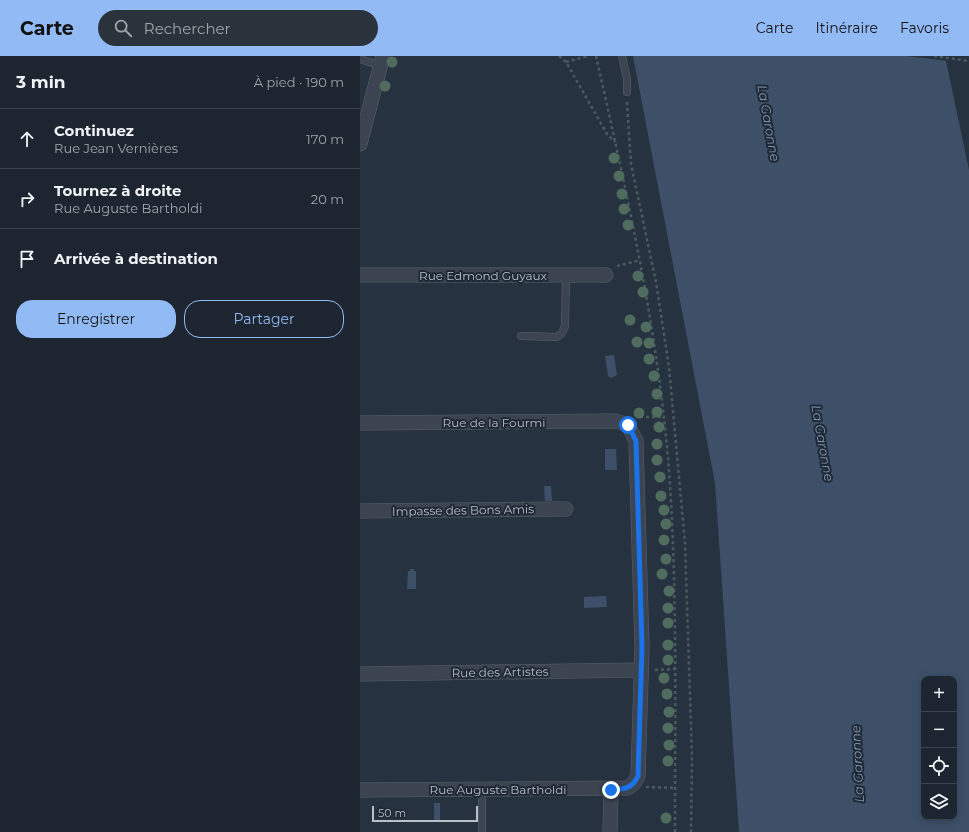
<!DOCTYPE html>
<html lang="fr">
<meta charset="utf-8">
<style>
:root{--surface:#1d2630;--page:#2a323c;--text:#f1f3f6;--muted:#a0a5ab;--line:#3b434c;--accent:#92bbf5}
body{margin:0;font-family:Montserrat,sans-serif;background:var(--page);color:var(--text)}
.controls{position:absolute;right:12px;bottom:12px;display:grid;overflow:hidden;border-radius:8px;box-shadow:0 2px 10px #0003}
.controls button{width:36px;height:36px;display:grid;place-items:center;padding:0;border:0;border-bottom:1px solid var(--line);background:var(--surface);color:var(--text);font:20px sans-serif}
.scale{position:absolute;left:12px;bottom:10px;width:106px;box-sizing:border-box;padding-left:4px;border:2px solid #b7bfca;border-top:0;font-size:11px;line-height:14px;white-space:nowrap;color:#b7bfca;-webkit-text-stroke:3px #1f2935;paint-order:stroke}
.stop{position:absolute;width:12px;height:12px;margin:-9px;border:3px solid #1a73e8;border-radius:50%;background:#fff}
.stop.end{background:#1a73e8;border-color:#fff;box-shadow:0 1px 4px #0008}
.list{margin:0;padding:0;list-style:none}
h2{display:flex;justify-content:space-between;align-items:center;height:52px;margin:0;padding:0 16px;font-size:17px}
h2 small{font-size:13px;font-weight:400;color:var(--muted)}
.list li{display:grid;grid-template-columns:26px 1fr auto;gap:12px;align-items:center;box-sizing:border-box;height:60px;padding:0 16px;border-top:1px solid var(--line)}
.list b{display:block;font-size:15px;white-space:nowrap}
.list p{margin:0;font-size:13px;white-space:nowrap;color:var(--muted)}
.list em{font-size:13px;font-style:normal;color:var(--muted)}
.actions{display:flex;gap:8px;padding:12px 16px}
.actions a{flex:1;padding:9px 0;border:1px solid var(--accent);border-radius:16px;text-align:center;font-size:14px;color:var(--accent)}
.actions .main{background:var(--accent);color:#111}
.icon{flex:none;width:22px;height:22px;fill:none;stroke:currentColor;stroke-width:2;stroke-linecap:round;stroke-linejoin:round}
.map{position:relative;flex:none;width:609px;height:776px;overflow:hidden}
header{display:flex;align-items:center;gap:24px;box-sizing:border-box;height:56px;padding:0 20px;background:var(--accent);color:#111}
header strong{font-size:19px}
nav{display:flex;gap:22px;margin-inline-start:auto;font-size:14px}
.search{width:280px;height:36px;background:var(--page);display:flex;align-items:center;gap:10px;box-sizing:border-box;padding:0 14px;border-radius:22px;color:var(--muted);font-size:15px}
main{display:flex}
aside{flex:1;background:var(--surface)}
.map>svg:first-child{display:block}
.water{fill:#3d5068;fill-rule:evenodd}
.pier{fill:#273240}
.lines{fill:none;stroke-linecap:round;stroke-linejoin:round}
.service-casing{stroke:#58626d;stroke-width:8}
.minor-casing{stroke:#58626d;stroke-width:15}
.path{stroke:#475c5e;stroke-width:2.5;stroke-dasharray:3 3;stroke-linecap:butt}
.service{stroke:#3b4450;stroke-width:7}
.minor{stroke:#3b4450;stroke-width:14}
.tree{fill:#4f6c5f}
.route{stroke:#1a73e8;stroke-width:5}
.labels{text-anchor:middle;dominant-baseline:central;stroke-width:4;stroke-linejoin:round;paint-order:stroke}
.street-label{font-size:12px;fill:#b7bfca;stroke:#1f2935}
.water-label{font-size:13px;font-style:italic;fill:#8096b1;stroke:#1f2935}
</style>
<header>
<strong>Carte</strong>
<div class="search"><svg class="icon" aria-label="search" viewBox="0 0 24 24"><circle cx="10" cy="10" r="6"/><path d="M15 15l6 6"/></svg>Rechercher</div>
<nav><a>Carte</a><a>Itinéraire</a><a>Favoris</a></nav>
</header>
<main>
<aside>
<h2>3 min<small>À pied · 190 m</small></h2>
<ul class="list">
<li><svg class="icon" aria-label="ahead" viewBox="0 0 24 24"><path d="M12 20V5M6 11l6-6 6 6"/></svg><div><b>Continuez</b><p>Rue Jean Vernières</p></div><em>170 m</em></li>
<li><svg class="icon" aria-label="right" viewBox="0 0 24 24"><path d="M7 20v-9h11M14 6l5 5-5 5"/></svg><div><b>Tournez à droite</b><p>Rue Auguste Bartholdi</p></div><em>20 m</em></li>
<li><svg class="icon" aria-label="arrive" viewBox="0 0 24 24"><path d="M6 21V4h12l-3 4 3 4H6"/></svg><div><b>Arrivée à destination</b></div></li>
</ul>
<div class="actions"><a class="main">Enregistrer</a><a>Partager</a></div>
</aside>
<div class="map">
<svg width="609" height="776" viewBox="0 0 609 776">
<rect width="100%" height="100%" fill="#273240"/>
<path class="water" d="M 273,0 L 585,0 L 609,114 L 609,776 L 379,776 L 355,427 ZM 564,623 L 594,623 L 594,761 L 564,761 Z
M 254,299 L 257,319 L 251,322 L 248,320 L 245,300 Z
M 245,393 L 256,393 L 257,414 L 245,414 Z
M 184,430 L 191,430 L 192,445 L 185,445 Z
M 50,513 L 54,513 L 54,515 L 56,515 L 56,533 L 47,533 L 48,515 L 50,515 Z
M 246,540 L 247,551 L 224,552 L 224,541 Z
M 74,747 L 80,747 L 80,766 L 74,766 Z"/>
<path class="pier" d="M 546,0 L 587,0 L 588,5 Z"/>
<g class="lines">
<g class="service-casing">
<path id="service" d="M 262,0 L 267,23 L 267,36
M 0,3 L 21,10
M 161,280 L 197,281 L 202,277 L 205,270 L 206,219
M 122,733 L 122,776"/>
</g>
<g class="minor-casing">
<path id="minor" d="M 0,88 L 23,0
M 0,219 L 246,219
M 0,367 L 256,365 L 268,369 L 276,385 L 282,592 L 278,720 L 274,727 L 268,732 L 0,734
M 0,455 L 206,453
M 0,618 L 280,614
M 250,776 L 251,734"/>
</g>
<path class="path" d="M 199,0 L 206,6 L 247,78 L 255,86
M 236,0 C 269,147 303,295 311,446 C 317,556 315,666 315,776
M 574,0 L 609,5
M 206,6 L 228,0
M 267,46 L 271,108 L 296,226 L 309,311 L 325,487 L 332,700 L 331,776
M 257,210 L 280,204
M 280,361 L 303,361
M 295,614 L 315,613
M 286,731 L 315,732"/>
<use href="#service" class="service"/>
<use href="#minor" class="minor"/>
</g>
<g class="tree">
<circle cx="32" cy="6" r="5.5"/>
<circle cx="25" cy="30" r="5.5"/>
<circle cx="254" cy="102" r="5.5"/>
<circle cx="259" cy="120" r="5.5"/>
<circle cx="262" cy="138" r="5.5"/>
<circle cx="264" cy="153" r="5.5"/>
<circle cx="268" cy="169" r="5.5"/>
<circle cx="278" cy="220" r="5.5"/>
<circle cx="283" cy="236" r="5.5"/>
<circle cx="270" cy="264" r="5.5"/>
<circle cx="286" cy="271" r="5.5"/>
<circle cx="277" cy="286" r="5.5"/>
<circle cx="289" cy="287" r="5.5"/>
<circle cx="289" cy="303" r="5.5"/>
<circle cx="294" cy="320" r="5.5"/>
<circle cx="297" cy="338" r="5.5"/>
<circle cx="297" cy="356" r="5.5"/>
<circle cx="279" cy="357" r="5.5"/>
<circle cx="299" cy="371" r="5.5"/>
<circle cx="297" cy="388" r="5.5"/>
<circle cx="297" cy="404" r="5.5"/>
<circle cx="300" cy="421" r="5.5"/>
<circle cx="301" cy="440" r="5.5"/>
<circle cx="304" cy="454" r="5.5"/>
<circle cx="306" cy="468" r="5.5"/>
<circle cx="304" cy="484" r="5.5"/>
<circle cx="306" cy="503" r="5.5"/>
<circle cx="302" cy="518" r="5.5"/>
<circle cx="309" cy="535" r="5.5"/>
<circle cx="308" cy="552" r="5.5"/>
<circle cx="308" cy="567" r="5.5"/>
<circle cx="308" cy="589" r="5.5"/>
<circle cx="308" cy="604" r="5.5"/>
<circle cx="304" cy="622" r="5.5"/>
<circle cx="307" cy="638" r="5.5"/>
<circle cx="309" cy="656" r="5.5"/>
<circle cx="308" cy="672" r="5.5"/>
<circle cx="309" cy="689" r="5.5"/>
<circle cx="308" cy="705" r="5.5"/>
<circle cx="306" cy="762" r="5.5"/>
</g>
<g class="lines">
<path class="route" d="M 251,734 C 264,733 272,733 278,720 L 282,592 L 276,385 L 268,369"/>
</g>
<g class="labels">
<g class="street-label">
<text x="123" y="219">Rue Edmond Guyaux</text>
<text x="134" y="366">Rue de la Fourmi</text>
<text transform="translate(103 454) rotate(-1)">Impasse des Bons Amis</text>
<text transform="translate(140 616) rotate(-1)">Rue des Artistes</text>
<text x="138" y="733">Rue Auguste Bartholdi</text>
</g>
<g class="water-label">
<text transform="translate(409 67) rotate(80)">La Garonne</text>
<text transform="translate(463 387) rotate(80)">La Garonne</text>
<text transform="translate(497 708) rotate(-93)">La Garonne</text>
</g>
</g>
</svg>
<div class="controls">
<button>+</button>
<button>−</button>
<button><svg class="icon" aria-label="locate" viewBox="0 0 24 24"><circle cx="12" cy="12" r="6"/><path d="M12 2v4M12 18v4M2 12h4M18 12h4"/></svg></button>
<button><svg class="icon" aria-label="layers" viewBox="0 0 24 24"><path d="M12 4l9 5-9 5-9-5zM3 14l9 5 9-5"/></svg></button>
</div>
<div class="scale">50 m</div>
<div class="stop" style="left:268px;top:369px"></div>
<div class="stop end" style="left:251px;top:734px"></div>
</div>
</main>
